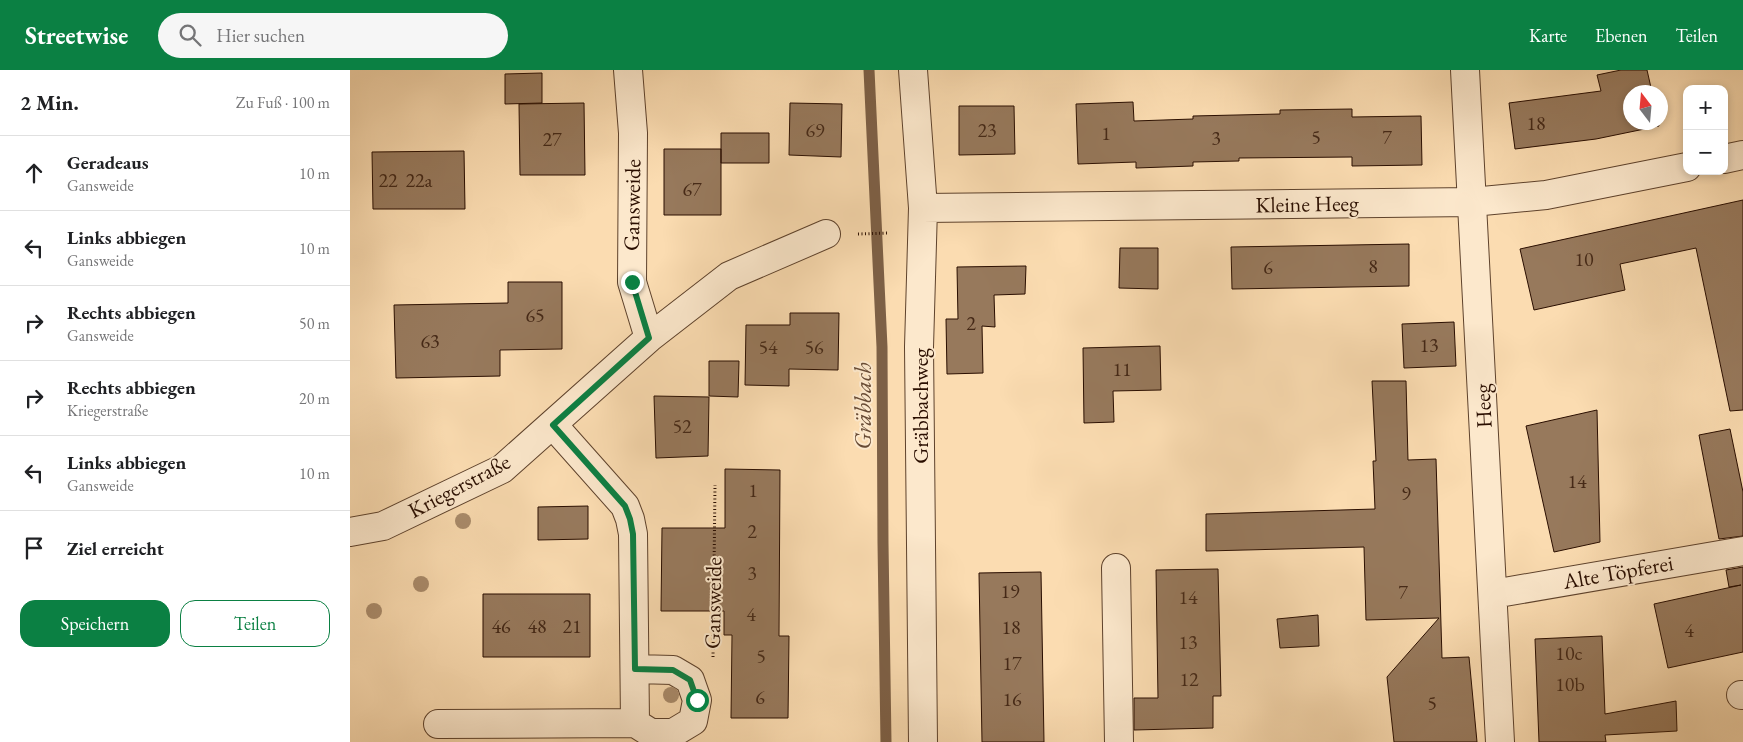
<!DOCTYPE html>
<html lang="de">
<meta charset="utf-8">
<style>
:root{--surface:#fff;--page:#f6f6f6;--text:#202124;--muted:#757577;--line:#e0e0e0;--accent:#0b8043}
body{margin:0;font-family:"EB Garamond",serif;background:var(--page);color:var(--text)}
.controls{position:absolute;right:15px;top:15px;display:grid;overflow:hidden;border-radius:10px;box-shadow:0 2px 8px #0003}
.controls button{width:45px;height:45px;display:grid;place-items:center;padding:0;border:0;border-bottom:1px solid var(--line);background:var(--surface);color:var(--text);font:25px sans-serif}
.compass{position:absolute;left:1273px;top:15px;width:45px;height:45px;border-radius:50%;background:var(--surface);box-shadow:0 2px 8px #0003;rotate:344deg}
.stop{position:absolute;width:15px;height:15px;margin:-11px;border:4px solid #0b8043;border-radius:50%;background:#fff}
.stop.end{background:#0b8043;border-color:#fff;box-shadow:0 1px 5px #0008}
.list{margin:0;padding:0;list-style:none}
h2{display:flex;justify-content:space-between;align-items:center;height:65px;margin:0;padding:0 20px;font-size:21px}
h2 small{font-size:16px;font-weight:400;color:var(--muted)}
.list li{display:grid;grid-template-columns:32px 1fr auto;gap:15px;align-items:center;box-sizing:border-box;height:75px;padding:0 20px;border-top:1px solid var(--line)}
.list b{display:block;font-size:19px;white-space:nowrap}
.list p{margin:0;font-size:16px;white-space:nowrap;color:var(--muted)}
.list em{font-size:16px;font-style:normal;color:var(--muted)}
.actions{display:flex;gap:10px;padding:15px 20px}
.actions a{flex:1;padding:11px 0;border:1px solid var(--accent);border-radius:15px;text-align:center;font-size:18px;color:var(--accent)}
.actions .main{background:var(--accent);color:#fff}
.icon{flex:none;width:28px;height:28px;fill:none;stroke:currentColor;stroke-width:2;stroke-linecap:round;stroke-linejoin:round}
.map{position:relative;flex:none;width:1393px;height:672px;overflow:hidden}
header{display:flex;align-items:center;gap:30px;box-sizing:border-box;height:70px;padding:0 25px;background:var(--accent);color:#fff}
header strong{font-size:24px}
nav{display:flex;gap:28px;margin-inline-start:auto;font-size:18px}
.search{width:350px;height:45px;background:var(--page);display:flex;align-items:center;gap:12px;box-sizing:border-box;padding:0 18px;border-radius:28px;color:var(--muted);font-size:19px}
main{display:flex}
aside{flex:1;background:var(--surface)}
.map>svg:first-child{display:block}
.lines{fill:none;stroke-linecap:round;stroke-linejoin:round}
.stream{stroke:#7d6046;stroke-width:11}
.building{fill:#97795c;stroke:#2a0e00}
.pedestrian-casing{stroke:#5e422c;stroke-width:30}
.minor-casing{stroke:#5e422c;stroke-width:30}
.path{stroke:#2a0e00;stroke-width:3;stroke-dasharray:1 2.5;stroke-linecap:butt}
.pedestrian{stroke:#fce8cc;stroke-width:28}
.minor{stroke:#fce8cc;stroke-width:28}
.tree{fill:#aa8c6c}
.route{stroke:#0b8043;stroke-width:6}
.labels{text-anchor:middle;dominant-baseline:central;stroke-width:4;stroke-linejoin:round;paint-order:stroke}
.number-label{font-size:20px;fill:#452917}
.street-label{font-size:22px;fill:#2a0e00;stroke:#fce8cc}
.water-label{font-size:24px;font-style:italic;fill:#684b35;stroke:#fce8cc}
</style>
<header>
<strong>Streetwise</strong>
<div class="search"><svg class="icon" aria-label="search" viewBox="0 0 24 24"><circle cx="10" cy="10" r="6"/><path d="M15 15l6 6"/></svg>Hier suchen</div>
<nav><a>Karte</a><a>Ebenen</a><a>Teilen</a></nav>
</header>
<main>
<aside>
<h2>2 Min.<small>Zu Fuß · 100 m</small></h2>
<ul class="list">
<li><svg class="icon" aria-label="ahead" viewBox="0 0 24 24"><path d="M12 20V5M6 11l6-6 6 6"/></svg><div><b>Geradeaus</b><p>Gansweide</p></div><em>10 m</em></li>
<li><svg class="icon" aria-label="left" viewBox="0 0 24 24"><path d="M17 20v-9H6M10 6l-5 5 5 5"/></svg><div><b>Links abbiegen</b><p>Gansweide</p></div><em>10 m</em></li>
<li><svg class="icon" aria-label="right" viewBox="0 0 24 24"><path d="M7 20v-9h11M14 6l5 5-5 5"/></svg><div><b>Rechts abbiegen</b><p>Gansweide</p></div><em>50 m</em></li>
<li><svg class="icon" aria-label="right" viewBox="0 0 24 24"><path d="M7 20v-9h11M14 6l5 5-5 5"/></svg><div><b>Rechts abbiegen</b><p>Kriegerstraße</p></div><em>20 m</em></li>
<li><svg class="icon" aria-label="left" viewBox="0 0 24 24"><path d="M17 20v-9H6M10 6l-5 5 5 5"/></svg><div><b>Links abbiegen</b><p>Gansweide</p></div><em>10 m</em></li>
<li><svg class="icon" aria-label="arrive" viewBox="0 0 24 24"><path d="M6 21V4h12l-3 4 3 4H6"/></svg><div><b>Ziel erreicht</b></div></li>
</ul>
<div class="actions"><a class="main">Speichern</a><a>Teilen</a></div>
</aside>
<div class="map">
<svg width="1393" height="672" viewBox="0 0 1393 672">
<rect width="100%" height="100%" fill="#fbdcb1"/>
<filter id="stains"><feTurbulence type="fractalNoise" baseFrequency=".004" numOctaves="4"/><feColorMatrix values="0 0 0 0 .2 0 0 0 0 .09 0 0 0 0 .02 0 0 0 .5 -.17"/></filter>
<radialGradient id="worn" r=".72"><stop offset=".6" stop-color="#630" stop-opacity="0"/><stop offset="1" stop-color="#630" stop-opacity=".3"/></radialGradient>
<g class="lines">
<path class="stream" d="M 519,0 L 532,277 L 533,473 L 536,672"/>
</g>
<path class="building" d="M 1271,0 L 1297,0 L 1302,22 L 1280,22 L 1280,52 L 1308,52 L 1309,56 L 1246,69 L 1165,79 L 1159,33 L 1251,21 L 1247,5 Z
M 192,3 L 192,33 L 155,34 L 155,4 Z
M 783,32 L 784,51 L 843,49 L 843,46 L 930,44 L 930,40 L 1002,39 L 1002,47 L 1071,46 L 1072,95 L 1002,96 L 1002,87 L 889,88 L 889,91 L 843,92 L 843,96 L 786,98 L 786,92 L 728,94 L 726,34 Z
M 234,33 L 235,105 L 170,105 L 169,34 Z
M 440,33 L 492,34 L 491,87 L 439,85 Z
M 609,36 L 664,36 L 665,84 L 609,85 Z
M 371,63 L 419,63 L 419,93 L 371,93 Z
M 314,79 L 371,79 L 371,145 L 314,145 Z
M 114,81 L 115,139 L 23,139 L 22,82 Z
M 1393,130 L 1393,340 L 1380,341 L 1346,178 L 1270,194 L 1275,220 L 1184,240 L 1170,179 Z
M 1059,174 L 1059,216 L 882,219 L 881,177 Z
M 770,178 L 808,178 L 808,219 L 769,218 Z
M 676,196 L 675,224 L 644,225 L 645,257 L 632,256 L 633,303 L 597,304 L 596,249 L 608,249 L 607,197 Z
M 158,212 L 212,212 L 212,279 L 150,280 L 150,306 L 46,308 L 44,235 L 158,233 Z
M 440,243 L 489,243 L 488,300 L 439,299 L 439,316 L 395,315 L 396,255 L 440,255 Z
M 1104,252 L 1106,296 L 1054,298 L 1052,254 Z
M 810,276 L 811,320 L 763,321 L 764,352 L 734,353 L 733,278 Z
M 359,291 L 389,291 L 388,327 L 359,326 Z
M 1022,311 L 1056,311 L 1058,390 L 1086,389 L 1092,588 L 1119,587 L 1127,672 L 1044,672 L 1037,607 L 1089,548 L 1016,550 L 1014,477 L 856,481 L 856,444 L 1025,439 L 1023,391 L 1026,391 Z
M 304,326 L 359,327 L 358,386 L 306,388 Z
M 1247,340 L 1250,472 L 1204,482 L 1176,356 Z
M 1380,359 L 1393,422 L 1393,466 L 1369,469 L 1349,365 Z
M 375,399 L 430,400 L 429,566 L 439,566 L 438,648 L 381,648 L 382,565 L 374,565 L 374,541 L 311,541 L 312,458 L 375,458 Z
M 238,436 L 238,469 L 188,470 L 188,437 Z
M 1393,497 L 1393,582 L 1318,598 L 1304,534 L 1391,515 L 1379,517 L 1376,500 Z
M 868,499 L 871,626 L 863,626 L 863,658 L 784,660 L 784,628 L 808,628 L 806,500 Z
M 691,502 L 694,672 L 632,672 L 629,503 Z
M 133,524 L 240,524 L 240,587 L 133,587 Z
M 968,545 L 969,576 L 930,578 L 927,549 Z
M 1252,566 L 1255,644 L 1326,631 L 1327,661 L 1255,665 L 1256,672 L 1189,672 L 1185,569 Z"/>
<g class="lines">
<g class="pedestrian-casing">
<path id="pedestrian" d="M 766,498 L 769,672"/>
</g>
<g class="minor-casing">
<path id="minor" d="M 278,0 L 283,63 L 282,212 L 299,268
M 563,0 L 573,138 L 569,277 L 573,672
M 1115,0 L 1150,672
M 1374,89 L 1393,85
M 573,138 L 1122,132 L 1196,125 L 1337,97
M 203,355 L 275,436 L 280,449 L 283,464 L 285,653
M 0,462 L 33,456 L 152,399 L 299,268 L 379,206 L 476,164
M 1143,524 L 1393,481
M 1391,625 L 1393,625
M 88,654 L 285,653 L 301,663 L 323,663 L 343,651 L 347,630 L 340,610 L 323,600 L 285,599"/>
</g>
<path class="path" d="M 508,164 L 539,163
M 363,587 L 365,415"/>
<use href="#pedestrian" class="pedestrian"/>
<use href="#minor" class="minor"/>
</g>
<g class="tree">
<circle cx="113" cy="451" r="8"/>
<circle cx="71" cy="514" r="8"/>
<circle cx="24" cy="541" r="8"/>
<circle cx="321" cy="625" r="8"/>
</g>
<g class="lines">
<path class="route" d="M 282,212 L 299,268 L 203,355 L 275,436 L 280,449 L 283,464 L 285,599 L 323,600 L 340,610 L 347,630"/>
</g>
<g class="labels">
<g class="number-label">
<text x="1186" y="53">18</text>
<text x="465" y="60">69</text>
<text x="637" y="60">23</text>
<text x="756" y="63">1</text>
<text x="966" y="67">5</text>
<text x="1037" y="67">7</text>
<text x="866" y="68">3</text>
<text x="202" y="69">27</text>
<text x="38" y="110">22</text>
<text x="69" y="110">22a</text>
<text x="342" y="119">67</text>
<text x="1234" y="189">10</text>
<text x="1023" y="196">8</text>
<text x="918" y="197">6</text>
<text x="185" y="245">65</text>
<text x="621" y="253">2</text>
<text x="80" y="271">63</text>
<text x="1079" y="275">13</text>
<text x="418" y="277">54</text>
<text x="464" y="277">56</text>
<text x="772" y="299">11</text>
<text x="332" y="356">52</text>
<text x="1227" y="411">14</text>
<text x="403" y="420">1</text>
<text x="1056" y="423">9</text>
<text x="402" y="461">2</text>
<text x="402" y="503">3</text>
<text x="660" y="521">19</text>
<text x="1053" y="522">7</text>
<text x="838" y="527">14</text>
<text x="401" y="544">4</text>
<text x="151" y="556">46</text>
<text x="187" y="556">48</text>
<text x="222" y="556">21</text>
<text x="661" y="557">18</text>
<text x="1339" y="560">4</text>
<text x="838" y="572">13</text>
<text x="1219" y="583">10c</text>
<text x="411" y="586">5</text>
<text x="662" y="593">17</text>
<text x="839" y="609">12</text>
<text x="1220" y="614">10b</text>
<text x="410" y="627">6</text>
<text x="662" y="629">16</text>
<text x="1082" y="633">5</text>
</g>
<g class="street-label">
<text transform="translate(957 134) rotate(-1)">Kleine Heeg</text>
<text transform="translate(282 135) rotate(-89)">Gansweide</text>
<text transform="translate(570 336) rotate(-90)">Gräbbachweg</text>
<text transform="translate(1133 336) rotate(-93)">Heeg</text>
<text transform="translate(109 416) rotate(-28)">Kriegerstraße</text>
<text transform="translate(1268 502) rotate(-10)">Alte Töpferei</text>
<text transform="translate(363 533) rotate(-89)">Gansweide</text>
</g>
<g class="water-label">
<text transform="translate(512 336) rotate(-90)">Gräbbach</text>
</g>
</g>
<rect width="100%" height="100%" filter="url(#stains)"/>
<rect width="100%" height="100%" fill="url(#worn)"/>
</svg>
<div class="controls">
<button>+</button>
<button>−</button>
</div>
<svg class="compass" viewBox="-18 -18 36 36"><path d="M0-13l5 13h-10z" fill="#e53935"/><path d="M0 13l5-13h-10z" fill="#757577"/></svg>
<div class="stop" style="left:347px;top:630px"></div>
<div class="stop end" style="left:282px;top:212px"></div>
</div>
</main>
